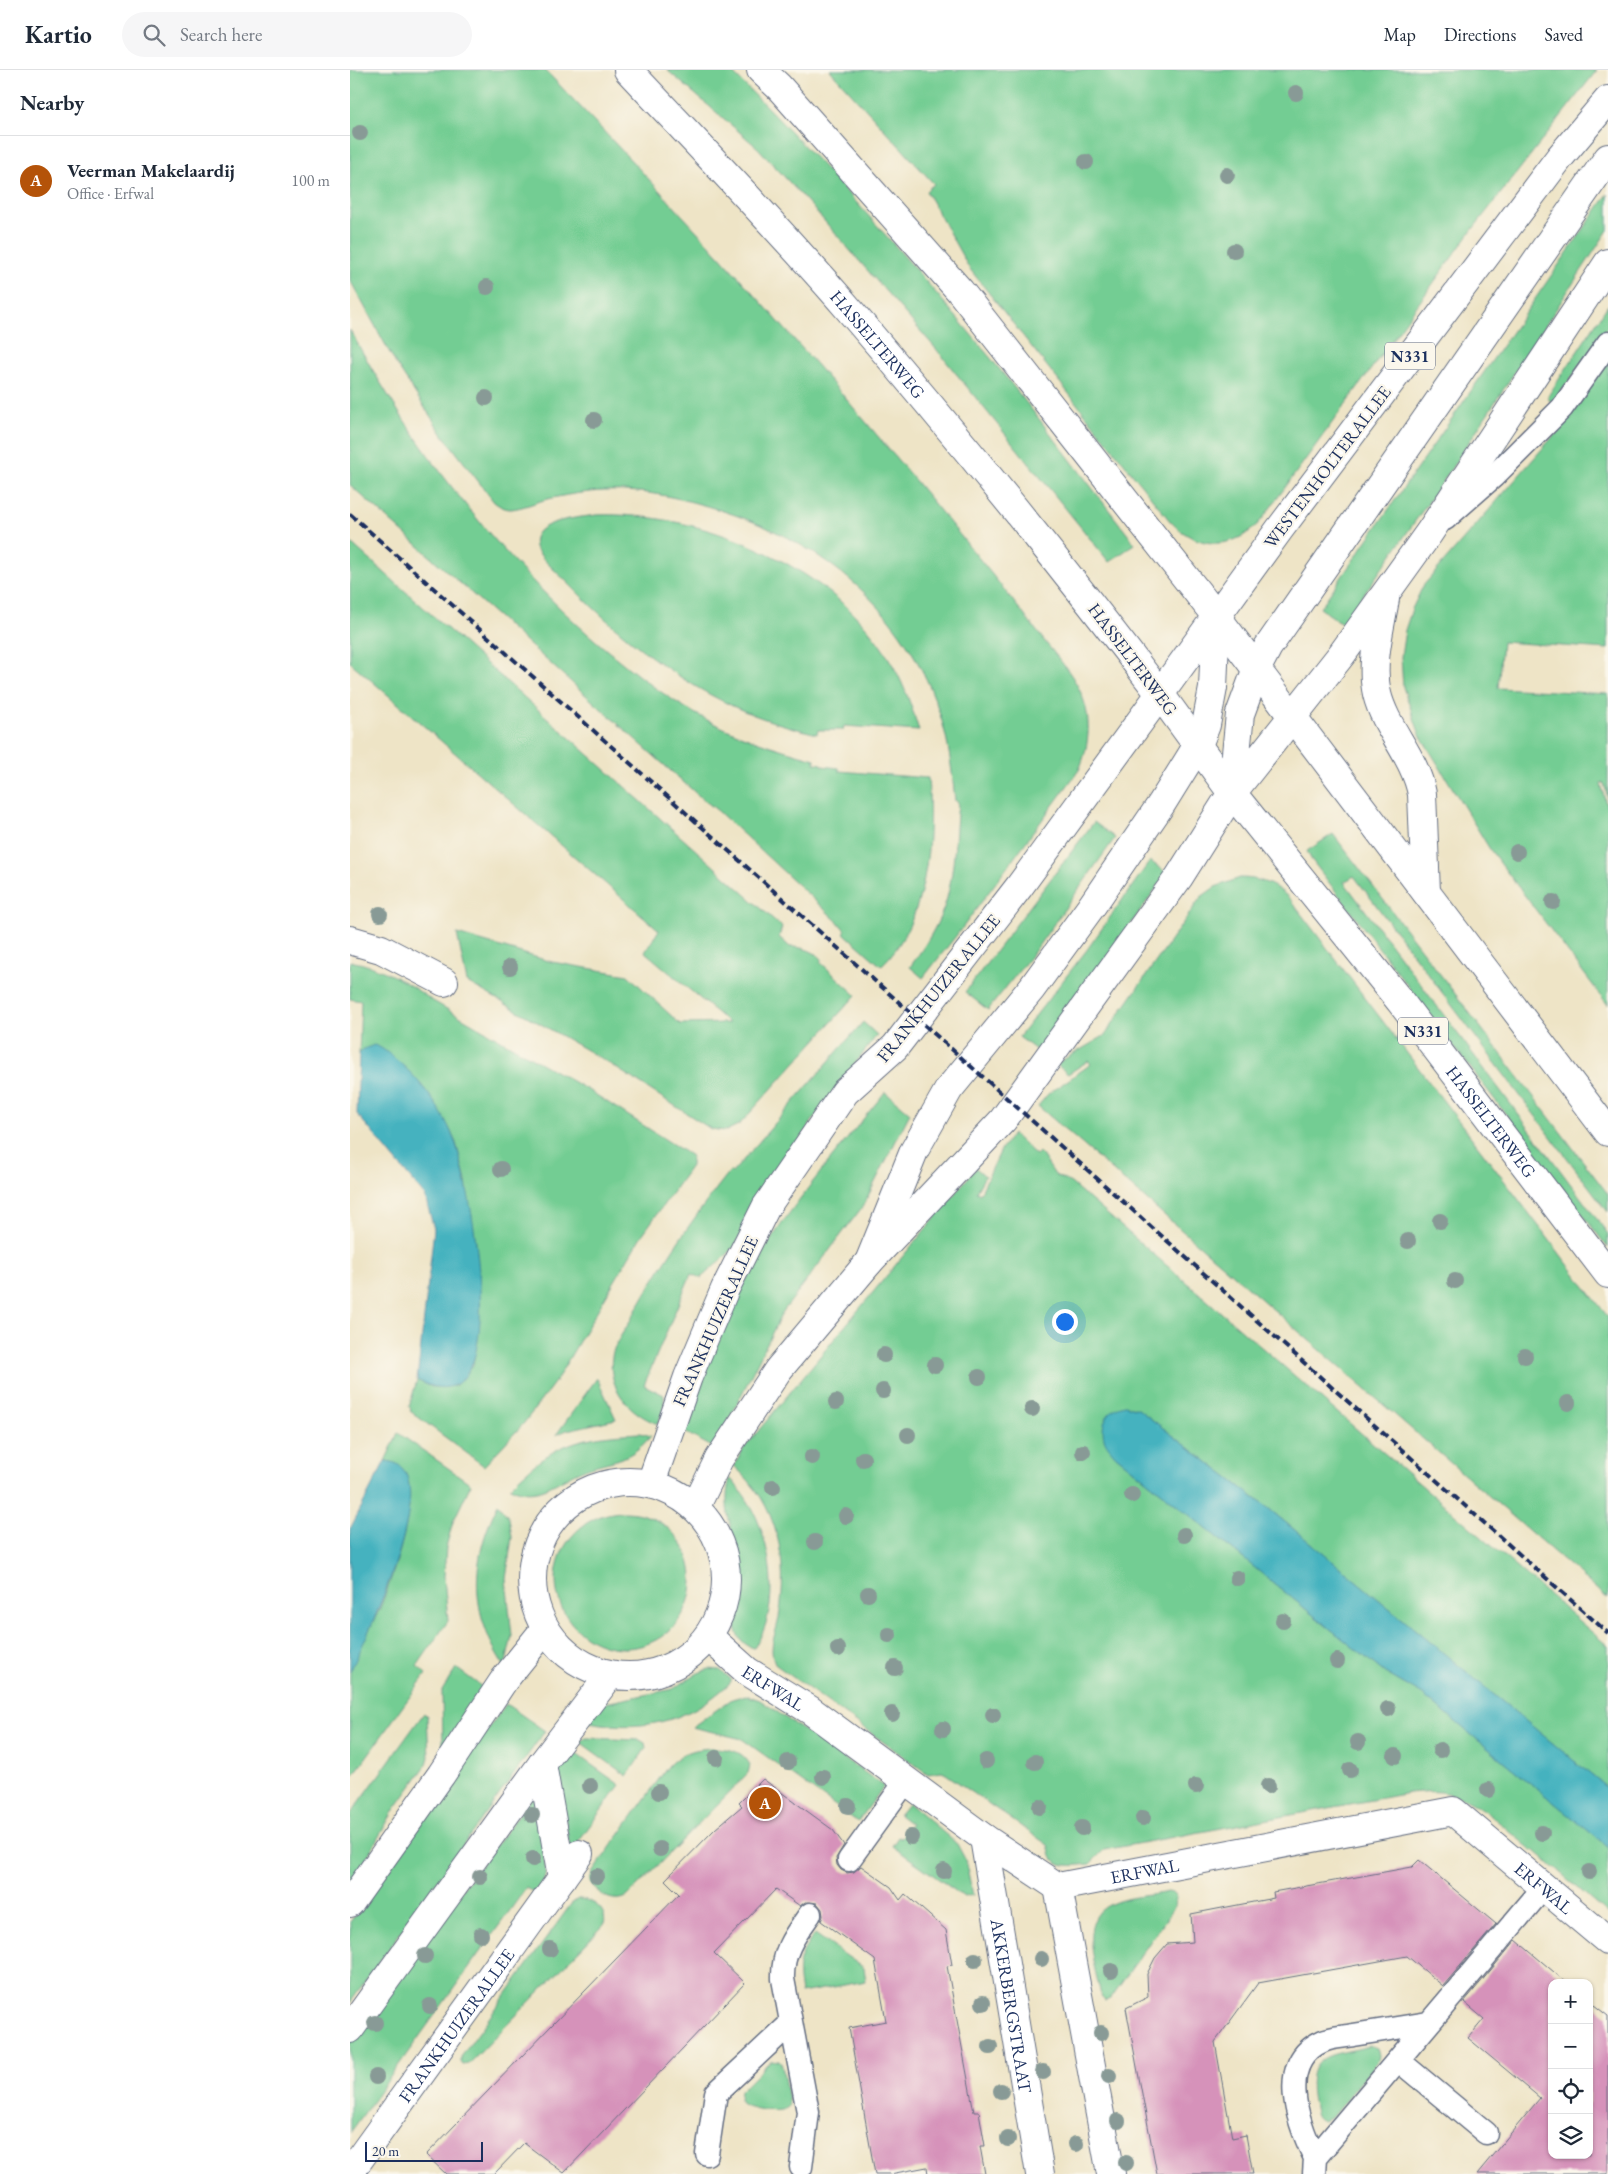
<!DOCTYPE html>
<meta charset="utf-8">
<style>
:root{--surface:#fff;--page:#f6f6f7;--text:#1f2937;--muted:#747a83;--line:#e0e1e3;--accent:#b45309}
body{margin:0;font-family:"EB Garamond",serif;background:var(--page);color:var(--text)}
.controls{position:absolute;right:15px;bottom:15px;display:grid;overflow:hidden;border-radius:10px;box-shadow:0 1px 4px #0004}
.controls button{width:45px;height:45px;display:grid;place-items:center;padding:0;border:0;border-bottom:1px solid var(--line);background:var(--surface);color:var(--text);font:25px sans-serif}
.scale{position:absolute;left:15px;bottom:12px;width:118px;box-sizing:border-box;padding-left:5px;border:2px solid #1b2f5e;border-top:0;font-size:14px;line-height:18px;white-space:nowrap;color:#1b2f5e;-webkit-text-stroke:4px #fbf7ec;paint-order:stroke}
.you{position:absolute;left:714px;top:1251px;width:18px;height:18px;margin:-12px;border:4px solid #fff;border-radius:50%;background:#1a73e8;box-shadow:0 0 0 8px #1a73e833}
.badge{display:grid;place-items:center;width:32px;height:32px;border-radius:50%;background:var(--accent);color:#fff;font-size:16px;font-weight:700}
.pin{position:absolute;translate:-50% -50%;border:2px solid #fff;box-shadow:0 1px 5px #0006}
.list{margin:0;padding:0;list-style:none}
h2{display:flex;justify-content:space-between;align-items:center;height:65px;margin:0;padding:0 20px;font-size:21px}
h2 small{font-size:16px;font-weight:400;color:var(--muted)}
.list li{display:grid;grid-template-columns:32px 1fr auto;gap:15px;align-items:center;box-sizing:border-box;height:90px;padding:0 20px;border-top:1px solid var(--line)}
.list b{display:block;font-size:19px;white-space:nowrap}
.list p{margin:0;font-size:16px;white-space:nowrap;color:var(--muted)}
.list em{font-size:16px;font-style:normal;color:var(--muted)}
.icon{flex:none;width:28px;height:28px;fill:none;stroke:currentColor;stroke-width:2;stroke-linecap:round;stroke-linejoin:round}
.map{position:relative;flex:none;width:1258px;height:2104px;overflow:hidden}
header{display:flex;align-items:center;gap:30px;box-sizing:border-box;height:70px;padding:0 25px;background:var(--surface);border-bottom:1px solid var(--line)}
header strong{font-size:24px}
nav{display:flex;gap:28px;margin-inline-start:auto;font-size:18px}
.search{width:350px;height:45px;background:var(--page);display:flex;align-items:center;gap:12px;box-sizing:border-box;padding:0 18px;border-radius:28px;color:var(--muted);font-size:19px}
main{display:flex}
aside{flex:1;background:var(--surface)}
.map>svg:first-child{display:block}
.green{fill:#73cd93;stroke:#477e78}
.water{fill:#44b2bf;stroke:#30708e}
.building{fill:#d692ba}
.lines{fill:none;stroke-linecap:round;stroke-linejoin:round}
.lane-casing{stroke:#656e82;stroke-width:25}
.street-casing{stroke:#656e82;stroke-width:30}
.secondary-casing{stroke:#656e82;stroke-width:30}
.primary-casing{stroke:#656e82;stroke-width:30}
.lane{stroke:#fff;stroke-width:22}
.street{stroke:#fff;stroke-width:28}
.secondary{stroke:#fff;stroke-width:28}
.primary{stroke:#fff;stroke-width:28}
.rail{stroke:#1b2f5e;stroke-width:4;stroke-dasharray:8 4;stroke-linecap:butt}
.tree{fill:#889a96}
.labels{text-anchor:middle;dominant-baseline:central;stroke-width:4.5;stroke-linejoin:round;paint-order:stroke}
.shield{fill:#fbf7ec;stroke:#5e6b89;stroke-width:1}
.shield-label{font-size:16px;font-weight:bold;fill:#1b2f5e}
.street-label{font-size:18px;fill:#1b2f5e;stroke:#fbf7ec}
</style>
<header>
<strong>Kartio</strong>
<div class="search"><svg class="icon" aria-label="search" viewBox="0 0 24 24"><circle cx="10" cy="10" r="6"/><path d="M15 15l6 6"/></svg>Search here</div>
<nav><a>Map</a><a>Directions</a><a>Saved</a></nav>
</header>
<main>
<aside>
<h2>Nearby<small></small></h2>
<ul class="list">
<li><span class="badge">A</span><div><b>Veerman Makelaardij</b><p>Office · Erfwal</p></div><em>100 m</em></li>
</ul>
</aside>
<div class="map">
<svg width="1258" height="2104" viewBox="0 0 1258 2104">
<rect width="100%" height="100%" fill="#fbf7ec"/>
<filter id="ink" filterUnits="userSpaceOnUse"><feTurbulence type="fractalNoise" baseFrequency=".02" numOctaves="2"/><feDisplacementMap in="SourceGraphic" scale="10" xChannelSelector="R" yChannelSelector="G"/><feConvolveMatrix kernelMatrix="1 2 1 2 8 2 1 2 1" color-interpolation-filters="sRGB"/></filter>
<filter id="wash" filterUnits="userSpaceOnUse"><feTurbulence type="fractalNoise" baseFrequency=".0096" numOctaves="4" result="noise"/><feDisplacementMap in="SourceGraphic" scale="20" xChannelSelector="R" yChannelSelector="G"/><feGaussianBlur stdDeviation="1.12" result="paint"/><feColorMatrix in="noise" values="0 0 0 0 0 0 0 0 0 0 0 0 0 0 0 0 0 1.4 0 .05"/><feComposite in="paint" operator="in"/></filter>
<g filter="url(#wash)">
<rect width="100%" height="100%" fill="#eee4c6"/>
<path class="green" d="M 0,0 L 195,0 C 341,151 482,307 614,470 C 642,504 669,538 696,573 C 708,588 722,603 730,621 C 742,647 740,674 729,700 L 613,857 L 573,908 L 560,897 C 575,876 590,853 597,828 C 605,797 605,764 608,732 L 605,731 C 603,711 601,691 597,671 C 572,555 484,476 373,441 C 335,429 295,419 254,421 C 234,422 214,425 194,430 C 184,433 172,438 161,439 C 155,439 149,436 144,432 L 93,365 L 69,329 L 46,294 L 0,210 Z
M 317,0 L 380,0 C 473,92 560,190 643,291 C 692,351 738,413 785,474 L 759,492 L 587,280 L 463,138 L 408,78 Z
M 480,0 L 1247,0 L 1119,164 L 913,448 C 887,481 848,481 820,451 L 619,198 L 576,121 L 584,114 Z
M 1258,124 L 1258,160 L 1094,410 L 993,554 L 970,538 Z
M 1258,235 L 1258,256 L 1205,331 L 1202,332 L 1198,329 L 1198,326 Z
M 0,260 C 62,374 142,479 239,565 C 273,594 307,622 346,644 C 383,665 424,678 465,689 L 465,693 L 472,694 L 472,696 L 489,698 L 489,701 L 578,708 C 583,769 578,852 531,896 L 495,864 L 494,859 L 488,852 L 368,741 L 349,726 L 0,415 Z
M 1258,291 L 1258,579 L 1152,572 L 1148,618 L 1258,624 L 1258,729 L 1254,713 L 1251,714 L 1258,742 L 1258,935 L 1141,781 L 1070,665 L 1053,617 L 1051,587 L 1055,560 L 1062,539 L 1073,516 L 1212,356 Z
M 246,445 C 350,441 479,494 536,584 C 552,608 561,634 569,661 L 494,656 L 493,660 L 468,660 L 467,664 C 443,658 418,651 394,641 C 330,614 273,568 224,519 C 212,506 194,493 185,477 C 178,450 229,448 246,445 Z
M 0,472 L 432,857 L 429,867 L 440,877 C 451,877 463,880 472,889 L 470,892 L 506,925 L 390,1054 L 376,1061 L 361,1059 L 252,989 L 117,912 L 107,864 L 202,892 L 278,905 L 330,954 L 379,953 L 295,882 L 309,860 L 0,592 Z
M 744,752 L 765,768 L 684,882 L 638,940 L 615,922 Z
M 983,764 L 1258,1124 L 1258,1142 L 1004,806 L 994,812 L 1258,1164 L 1258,1178 L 961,789 L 957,781 Z
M 800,791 L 817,803 L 690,983 L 669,967 L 736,881 Z
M 890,808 C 909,808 925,814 939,828 L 1258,1247 L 1258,1529 L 688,1036 L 698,1024 L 741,994 L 738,991 L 718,1004 L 707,995 L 711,991 L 754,966 L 851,827 L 865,817 Z
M 0,891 C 32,897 57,912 83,931 L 243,1023 L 341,1086 L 341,1096 L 290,1168 L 207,1309 L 174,1353 L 134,1396 L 60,1341 L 61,1339 L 59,1337 L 67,1310 L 82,1317 L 105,1316 L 123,1295 L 129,1259 L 130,1226 L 116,1111 L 106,1073 L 100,1060 L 79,1026 L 13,979 L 9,984 L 11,931 L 0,929 Z
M 513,952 L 527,965 L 468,1042 L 383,1179 L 351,1208 L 341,1204 L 294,1315 L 314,1325 L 314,1337 L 308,1354 C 280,1344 257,1318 262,1287 C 263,1276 273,1263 279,1253 C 308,1199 342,1149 380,1101 L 382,1103 Z
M 535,1022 L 560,1043 L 513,1136 L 432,1243 L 381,1346 L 362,1377 L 331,1360 C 350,1314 366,1265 390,1221 C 429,1148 484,1086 535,1022 Z
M 663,1064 L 686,1085 L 689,1082 L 692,1085 L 705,1105 L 721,1113 L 1258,1576 L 1258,1719 L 918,1438 L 788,1339 L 775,1335 L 754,1368 L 765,1385 L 1035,1603 L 1073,1625 L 1258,1777 L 1258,1844 L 1184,1780 L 1183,1781 C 1155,1759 1127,1727 1091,1722 C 1081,1721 1070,1722 1059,1723 L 754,1780 L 740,1794 C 730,1795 711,1798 704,1790 C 700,1786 700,1780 698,1775 L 596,1704 L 592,1702 L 578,1704 L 426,1595 C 417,1578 426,1565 429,1547 C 439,1491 428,1434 384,1396 L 394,1378 L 626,1098 L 635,1106 L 626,1122 L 630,1124 L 652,1078 Z
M 247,1308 L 266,1349 L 217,1360 L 206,1365 Z
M 48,1363 L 121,1414 L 103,1452 L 96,1477 L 94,1507 L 98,1551 L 67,1596 L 76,1604 L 0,1710 C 0,1686 0,1662 0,1638 C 0,1627 0,1615 0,1604 C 2,1588 23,1554 30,1538 C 40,1513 87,1393 35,1391 Z
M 290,1363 L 301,1366 C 276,1395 262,1388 230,1401 C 206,1411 188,1431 160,1417 C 204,1373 228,1366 290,1363 Z
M 380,1408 C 387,1416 394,1424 399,1433 C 422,1472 432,1539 404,1578 C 396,1576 388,1569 386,1560 C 383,1549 389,1540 391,1530 C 392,1522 392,1514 391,1507 C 390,1472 369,1445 380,1408 Z
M 148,1434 L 159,1448 L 162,1467 L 156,1509 L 162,1566 L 155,1597 C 119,1543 120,1491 148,1434 Z
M206 1510a68 68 0 1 1 136 0a68 68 0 1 1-136 0Z
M 106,1598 L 139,1622 L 93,1677 L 92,1621 Z
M 359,1599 L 370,1600 L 381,1609 L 381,1612 C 336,1655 288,1663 229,1650 L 255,1633 L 323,1619 L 348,1603 Z
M 396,1625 L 410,1630 L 534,1716 L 508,1752 L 392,1669 L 342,1657 L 382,1629 Z
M 156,1634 L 195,1661 L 0,1933 L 0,1852 Z
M 74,1643 L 77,1646 L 79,1687 L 77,1694 L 44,1740 L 0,1817 L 0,1745 Z
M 236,1668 L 290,1670 L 295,1673 L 296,1678 L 277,1706 L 230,1672 Z
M 365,1678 C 380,1679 393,1681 400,1695 L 398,1703 L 278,1826 C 265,1835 244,1824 240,1810 L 242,1803 L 319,1695 C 332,1682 347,1678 365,1678 Z
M 222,1681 L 270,1715 L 224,1777 L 220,1779 L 208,1706 L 209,1704 L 206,1701 Z
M 182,1727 L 186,1730 L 196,1801 L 193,1813 L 184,1823 L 176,1818 L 0,2063 L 0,1969 Z
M 559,1733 L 607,1774 L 615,1789 L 623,1825 L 614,1827 L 542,1776 L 548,1767 L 551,1768 L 561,1754 L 549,1745 Z
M 818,1822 L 822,1823 L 826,1827 L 825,1836 L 761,1928 L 755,1930 L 751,1926 C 746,1899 726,1849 761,1834 C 778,1826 800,1826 818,1822 Z
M 228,1829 C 243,1829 258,1840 254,1855 L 119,1994 L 113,1995 L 111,1992 L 111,1987 L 221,1834 Z
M 465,1864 L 514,1898 L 516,1911 L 451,1923 C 446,1895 448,1886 465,1864 Z
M 1019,1976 L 1027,1979 L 1029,1985 L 1028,1991 L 981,2048 L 974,2051 C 964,2049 965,2041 963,2032 C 954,1980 981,1987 1019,1976 Z
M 421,1990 L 429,1991 L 432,1995 L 439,2036 C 431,2045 402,2039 392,2034 L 389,2029 L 390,2021 Z"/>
<path class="water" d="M 24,975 C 34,978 41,986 49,992 C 72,1012 95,1043 105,1072 C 120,1112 170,1364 67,1310 L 84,1159 L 75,1126 L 7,1044 L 9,984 L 14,979 Z
M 775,1335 L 788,1339 L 918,1438 L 1258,1719 L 1258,1777 L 1073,1625 L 1035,1603 L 765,1385 C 761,1380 755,1374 754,1368 C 750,1351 760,1338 775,1335 Z
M 35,1391 C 102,1393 13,1574 0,1602 L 0,1459 Z"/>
<g id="blocks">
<path class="building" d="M 413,1709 L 483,1760 L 494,1775 L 486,1788 L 487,1795 L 491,1800 L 497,1803 L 504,1802 L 511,1796 L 541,1817 L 550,1830 L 555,1824 L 596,1860 L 602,1895 L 597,1896 L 624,2042 L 629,2042 L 635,2076 L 630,2076 L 635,2104 L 578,2104 L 577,2097 L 540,2104 L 525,2104 L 499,1958 L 536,1951 L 525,1890 L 471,1851 L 473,1846 L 472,1839 L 467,1833 L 455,1832 L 450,1836 L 426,1819 L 364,1883 L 395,1913 L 214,2103 L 174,2073 L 144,2104 L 96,2104 L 76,2085 L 329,1824 L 315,1810 L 365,1759 L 392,1736 L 389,1733 Z
M 1069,1790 L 1146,1854 L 1093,1916 L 1057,1886 L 908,1913 L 865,1972 L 882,2068 L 896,2065 L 903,2104 L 807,2104 L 776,1938 L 798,1927 L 797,1904 L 805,1888 L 817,1874 L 843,1872 L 841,1844 L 924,1828 L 923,1822 L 1062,1797 Z
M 1166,1870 L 1217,1913 L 1202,1913 L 1202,2085 L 1239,2085 L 1239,1931 L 1258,1946 L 1258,2104 L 1127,2104 L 1190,2028 L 1118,1968 L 1134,1949 L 1114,1932 Z"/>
</g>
</g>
<g filter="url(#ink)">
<use href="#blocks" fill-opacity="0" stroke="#656e82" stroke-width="1"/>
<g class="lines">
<g class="lane-casing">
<path id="lane" d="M 1095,449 L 1144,406 L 1212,338 L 1258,273
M 499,1790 L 556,1711
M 1048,1990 L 1136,2063
M 357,2084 L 366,2023 L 441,1953
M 965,2088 C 948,2053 925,1992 973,1971 C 981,1967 993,1967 1003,1965 C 1028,1961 1053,1957 1078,1953
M 451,2097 L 458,2042 L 433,1909 C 432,1881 445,1865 460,1844
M 964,2104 L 965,2088 L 1194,1817"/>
</g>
<g class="street-casing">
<g id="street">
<path d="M 0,870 L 31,879 L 94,912"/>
<path id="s1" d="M 359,1567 L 397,1601 L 460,1640 L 634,1768 L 708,1817 L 1103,1741 L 1258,1871"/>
<path d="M 192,1694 L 212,1808"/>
<path id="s2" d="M 634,1768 L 690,2104"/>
<path d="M 708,1817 L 761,2104"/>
<path id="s3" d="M 0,2102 L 229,1784"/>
</g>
</g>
<g class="secondary-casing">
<g id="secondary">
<path id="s4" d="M 278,0 C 351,78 426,155 496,236 C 604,362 709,491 810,624 L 669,817 L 545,977 L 495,1022 L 416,1137 L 375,1219 L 338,1307 L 301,1413"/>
<path d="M 411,0 L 429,17 L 610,221 L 866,546 L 863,618 L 856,655 L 848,675 L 812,733 L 741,837 L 682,918 L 599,1019 L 564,1081 L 519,1192"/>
<circle cx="279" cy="1509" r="97"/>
<path d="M 346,1436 L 369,1389 L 428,1300 L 519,1192 L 653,1050 L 829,807 L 882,723"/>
<path d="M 0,1833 L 91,1705 L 154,1610 L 195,1559"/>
<path d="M 0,1959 L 192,1694 L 260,1605"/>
</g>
</g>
<g class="primary-casing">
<g id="primary">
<path id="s5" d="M 1258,30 L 1210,87 L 929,460 L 810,624 L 882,723 L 1050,931 L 1258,1204"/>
<path d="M 1035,529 C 1030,559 1020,593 1027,624 C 1036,660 1065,686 1072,724 L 1076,822"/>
<path d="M 866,546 L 1258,1062"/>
<path d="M 882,723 L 890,644 L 907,598 L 918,577 L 1258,88"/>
<path d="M 882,723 L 992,584 L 1079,463 L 1258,193"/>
</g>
</g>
<use href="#lane" class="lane"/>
<use href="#street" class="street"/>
<use href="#secondary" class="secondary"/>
<use href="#primary" class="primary"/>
<path class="rail" d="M 0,444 L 1258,1563"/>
</g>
<g class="tree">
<circle cx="946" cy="23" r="8"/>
<circle cx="10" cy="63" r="8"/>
<circle cx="736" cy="92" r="8"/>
<circle cx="877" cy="105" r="8"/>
<circle cx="884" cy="181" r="8"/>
<circle cx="137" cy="217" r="8"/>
<circle cx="136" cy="328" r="8"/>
<circle cx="244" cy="350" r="8"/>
<circle cx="1167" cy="782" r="8"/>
<circle cx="1203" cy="832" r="8"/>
<circle cx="30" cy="844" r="8"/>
<circle cx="160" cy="897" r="8"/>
<circle cx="151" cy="1099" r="8"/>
<circle cx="1090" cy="1151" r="8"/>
<circle cx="1058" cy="1171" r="8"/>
<circle cx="1105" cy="1211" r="8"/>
<circle cx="534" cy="1285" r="8"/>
<circle cx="1175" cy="1286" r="8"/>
<circle cx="585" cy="1295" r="8"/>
<circle cx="629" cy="1307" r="8"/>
<circle cx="533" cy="1321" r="8"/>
<circle cx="486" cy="1332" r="8"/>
<circle cx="1218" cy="1333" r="8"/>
<circle cx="682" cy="1339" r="8"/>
<circle cx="558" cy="1365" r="8"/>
<circle cx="733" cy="1382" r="8"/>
<circle cx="462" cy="1387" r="8"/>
<circle cx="513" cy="1389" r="8"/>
<circle cx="423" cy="1417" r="8"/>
<circle cx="782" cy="1425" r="8"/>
<circle cx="496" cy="1446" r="8"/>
<circle cx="834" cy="1465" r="8"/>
<circle cx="465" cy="1472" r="8"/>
<circle cx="887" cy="1508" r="8"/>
<circle cx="518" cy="1524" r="8"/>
<circle cx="933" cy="1551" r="8"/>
<circle cx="539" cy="1565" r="8"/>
<circle cx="488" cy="1579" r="8"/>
<circle cx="987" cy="1591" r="8"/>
<circle cx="545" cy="1598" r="8"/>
<circle cx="1038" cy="1639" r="8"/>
<circle cx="542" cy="1644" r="8"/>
<circle cx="643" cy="1645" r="8"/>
<circle cx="593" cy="1659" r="8"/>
<circle cx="1008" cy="1672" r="8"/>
<circle cx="1090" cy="1680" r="8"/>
<circle cx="1045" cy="1686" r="8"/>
<circle cx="366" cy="1688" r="8"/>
<circle cx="636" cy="1691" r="8"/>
<circle cx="438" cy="1692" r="8"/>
<circle cx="685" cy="1692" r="8"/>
<circle cx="1000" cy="1700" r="8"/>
<circle cx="473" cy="1707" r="8"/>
<circle cx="240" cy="1716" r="8"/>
<circle cx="846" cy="1716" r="8"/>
<circle cx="918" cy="1716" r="8"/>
<circle cx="1138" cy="1720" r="8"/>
<circle cx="309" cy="1722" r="8"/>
<circle cx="498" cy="1736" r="8"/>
<circle cx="690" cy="1737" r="8"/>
<circle cx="182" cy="1745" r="8"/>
<circle cx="793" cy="1748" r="8"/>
<circle cx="732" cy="1758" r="8"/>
<circle cx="1192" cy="1763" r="8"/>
<circle cx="561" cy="1767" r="8"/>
<circle cx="310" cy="1779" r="8"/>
<circle cx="183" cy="1789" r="8"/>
<circle cx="594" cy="1801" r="8"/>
<circle cx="1239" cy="1802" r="8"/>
<circle cx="247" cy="1806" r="8"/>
<circle cx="130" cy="1807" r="8"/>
<circle cx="131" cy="1865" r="8"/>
<circle cx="200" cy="1879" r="8"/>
<circle cx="75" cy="1886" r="8"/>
<circle cx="691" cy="1889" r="8"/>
<circle cx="625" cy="1890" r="8"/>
<circle cx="761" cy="1901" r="8"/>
<circle cx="633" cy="1933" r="8"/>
<circle cx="80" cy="1936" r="8"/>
<circle cx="25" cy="1953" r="8"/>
<circle cx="751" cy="1963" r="8"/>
<circle cx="640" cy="1977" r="8"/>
<circle cx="693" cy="2002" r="8"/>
<circle cx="759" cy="2006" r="8"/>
<circle cx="26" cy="2007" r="8"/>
<circle cx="651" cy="2021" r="8"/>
<circle cx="768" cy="2051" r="8"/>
<circle cx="658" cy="2069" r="8"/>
<circle cx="726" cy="2074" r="8"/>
<circle cx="776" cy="2093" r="8"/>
</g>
</g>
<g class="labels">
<g class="shield">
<rect x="1035" y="272.5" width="50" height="27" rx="4"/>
<rect x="1048" y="947.5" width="50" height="27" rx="4"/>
</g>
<g class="shield-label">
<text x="1060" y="286">N331</text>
<text x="1073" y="961">N331</text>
</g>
<g class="street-label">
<text stroke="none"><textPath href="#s4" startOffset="371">HASSELTERWEG</textPath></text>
<text transform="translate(977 397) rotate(-53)">WESTENHOLTERALLEE</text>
<text transform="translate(783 589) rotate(53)">HASSELTERWEG</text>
<text transform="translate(588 918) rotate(-51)">FRANKHUIZERALLEE</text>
<text stroke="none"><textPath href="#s5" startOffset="1285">HASSELTERWEG</textPath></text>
<text transform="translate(365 1251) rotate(-66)">FRANKHUIZERALLEE</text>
<text stroke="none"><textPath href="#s1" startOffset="82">ERFWAL</textPath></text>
<text stroke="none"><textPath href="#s1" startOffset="518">ERFWAL</textPath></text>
<text stroke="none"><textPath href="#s1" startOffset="951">ERFWAL</textPath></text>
<text stroke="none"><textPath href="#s2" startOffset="170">AKKERBERGSTRAAT</textPath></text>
<text stroke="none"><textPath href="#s3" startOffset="181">FRANKHUIZERALLEE</textPath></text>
</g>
</g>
</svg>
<div class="controls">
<button>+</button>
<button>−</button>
<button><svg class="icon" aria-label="locate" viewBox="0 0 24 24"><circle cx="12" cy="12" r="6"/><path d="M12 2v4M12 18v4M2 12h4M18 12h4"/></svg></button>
<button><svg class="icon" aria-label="layers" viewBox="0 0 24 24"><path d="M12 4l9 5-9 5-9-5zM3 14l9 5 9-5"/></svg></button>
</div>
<div class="scale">20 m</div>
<div class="you"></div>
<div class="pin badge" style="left:415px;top:1733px">A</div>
</div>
</main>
